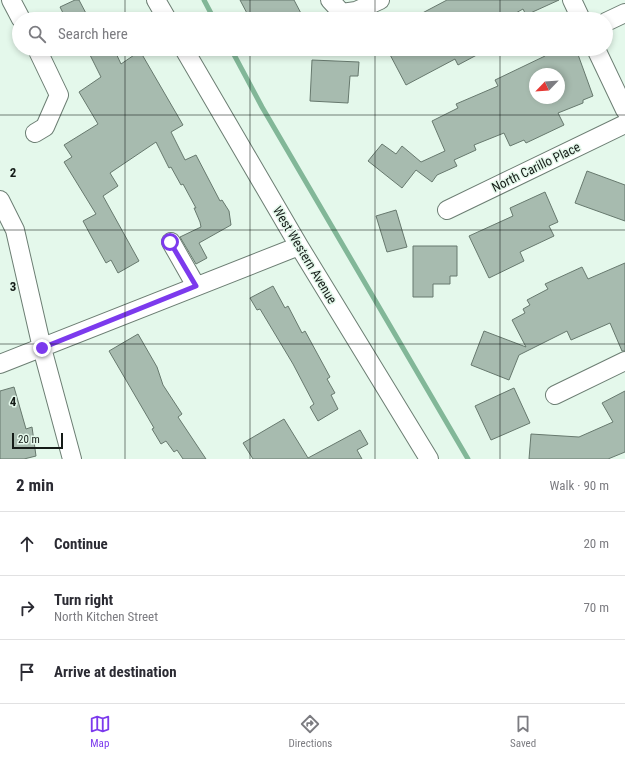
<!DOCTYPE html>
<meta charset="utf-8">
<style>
:root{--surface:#fff;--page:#f2f2f3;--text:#2b2b33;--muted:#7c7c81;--line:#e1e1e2;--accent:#7c3aed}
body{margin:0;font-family:"Roboto Condensed",sans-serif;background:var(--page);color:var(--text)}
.compass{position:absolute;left:529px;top:68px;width:36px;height:36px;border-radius:50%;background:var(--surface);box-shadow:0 2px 6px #0003;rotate:245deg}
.scale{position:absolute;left:12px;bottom:10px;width:51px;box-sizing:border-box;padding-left:4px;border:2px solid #141b17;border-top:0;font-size:11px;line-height:14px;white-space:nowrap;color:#141b17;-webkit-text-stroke:3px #e4f8eb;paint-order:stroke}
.stop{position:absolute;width:12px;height:12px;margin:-9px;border:3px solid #7c3aed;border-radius:50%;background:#fff}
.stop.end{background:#7c3aed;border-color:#fff;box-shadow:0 1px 4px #0008}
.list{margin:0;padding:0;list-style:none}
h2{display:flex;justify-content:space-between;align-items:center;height:52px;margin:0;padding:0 16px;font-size:17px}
h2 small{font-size:13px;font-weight:400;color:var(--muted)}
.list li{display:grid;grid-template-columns:26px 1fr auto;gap:12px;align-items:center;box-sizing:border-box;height:64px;padding:0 16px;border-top:1px solid var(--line)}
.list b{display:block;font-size:15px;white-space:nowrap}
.list p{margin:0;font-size:13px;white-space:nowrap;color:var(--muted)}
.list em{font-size:13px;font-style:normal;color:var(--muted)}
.icon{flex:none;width:22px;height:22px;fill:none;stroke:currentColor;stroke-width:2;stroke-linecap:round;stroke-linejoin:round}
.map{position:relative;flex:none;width:625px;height:459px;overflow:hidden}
.search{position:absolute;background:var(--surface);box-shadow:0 2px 6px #0003;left:12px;right:12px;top:12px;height:44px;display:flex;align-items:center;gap:10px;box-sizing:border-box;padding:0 14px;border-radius:22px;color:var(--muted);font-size:15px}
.sheet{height:244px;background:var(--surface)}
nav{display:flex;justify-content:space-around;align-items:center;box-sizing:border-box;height:56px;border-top:1px solid var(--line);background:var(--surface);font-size:11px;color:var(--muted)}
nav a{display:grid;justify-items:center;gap:2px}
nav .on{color:var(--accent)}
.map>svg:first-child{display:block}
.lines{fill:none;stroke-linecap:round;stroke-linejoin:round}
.stream{stroke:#82b798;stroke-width:5}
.building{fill:#a7bbaf;stroke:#67796e;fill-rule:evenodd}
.minor-casing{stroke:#6c7e73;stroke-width:20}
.minor{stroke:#fff;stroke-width:18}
.route{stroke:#7c3aed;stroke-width:5}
.grid{fill:none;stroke:#141b17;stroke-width:1;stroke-opacity:0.55}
.labels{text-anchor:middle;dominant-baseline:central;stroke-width:3;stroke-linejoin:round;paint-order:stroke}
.street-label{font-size:13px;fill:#141b17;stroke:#e4f8eb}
.grid-label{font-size:13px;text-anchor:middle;font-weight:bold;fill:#141b17;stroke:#e4f8eb;stroke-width:3;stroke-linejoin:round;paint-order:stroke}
</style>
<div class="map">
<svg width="625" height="459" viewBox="0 0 625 459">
<rect width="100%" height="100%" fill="#e4f8eb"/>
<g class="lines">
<path class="stream" d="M 204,0 L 214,19
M 231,49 L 262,107 L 468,459"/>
</g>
<path class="building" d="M 75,0 L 79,0 L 89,19 L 66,19 L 60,7 Z
M 240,0 L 294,0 L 304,19 L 250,19 Z
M 447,0 L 559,0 L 526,15 L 523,9 L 505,19 L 411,19 Z
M 87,49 L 114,49 L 121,64 L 140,51 L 183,125 L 171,132 L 185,160 L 196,155 L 220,201 L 222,200 L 229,211 L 231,225 L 199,243 L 207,258 L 196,264 L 180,237 L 201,227 L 200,222 L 194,208 L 196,208 L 183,184 L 181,185 L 171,167 L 169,168 L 156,142 L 110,173 L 118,186 L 103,196 L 139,261 L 118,273 L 111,260 L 106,263 L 91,236 L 83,221 L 96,214 L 64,162 L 72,157 L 64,145 L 98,124 L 79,92 L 101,77 Z
M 387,49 L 488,49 L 458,65 L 455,59 L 406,85 Z
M 542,49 L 576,49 L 593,96 L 583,100 L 583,103 L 558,113 L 564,125 L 526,143 L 524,140 L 510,146 L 504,133 L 474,145 L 476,150 L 454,160 L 457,166 L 437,175 L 432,182 L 416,170 L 402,188 L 368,161 L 382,144 L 396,154 L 402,146 L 421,162 L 445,151 L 432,121 L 458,108 L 456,104 L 498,86 L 495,80 L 545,56 ZM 535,74 L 559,74 L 559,98 L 535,98 Z
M 312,60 L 359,62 L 358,76 L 350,76 L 348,103 L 310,101 Z
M 587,171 L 625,185 L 625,221 L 575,203 Z
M 545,192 L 558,222 L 549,226 L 554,236 L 520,252 L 524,261 L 489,278 L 469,236 L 513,216 L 510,208 Z
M 396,210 L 407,247 L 387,252 L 376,216 Z
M 413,246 L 457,246 L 457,276 L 450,276 L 450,284 L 433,284 L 433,297 L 413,297 Z
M 625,263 L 625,351 L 622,351 L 610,323 L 571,340 L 567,331 L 519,355 L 509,380 L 471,365 L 484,331 L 526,347 L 512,320 L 525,313 L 523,309 L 530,305 L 527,300 L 548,289 L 545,284 L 582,267 L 588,279 Z
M 273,286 L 285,308 L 288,306 L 302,333 L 305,331 L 330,377 L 327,379 L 335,393 L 331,395 L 338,409 L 318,421 L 310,407 L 314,404 L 293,364 L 260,309 L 257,310 L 250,298 Z
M 138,334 L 157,367 L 163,385 L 182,414 L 178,417 L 206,459 L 183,459 L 177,450 L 174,452 L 166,441 L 161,444 L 152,429 L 154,428 L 109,351 Z
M 14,387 L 26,429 L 32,427 L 36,456 L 24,459 L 0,459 L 0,391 Z
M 514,388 L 530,423 L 491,440 L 475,406 Z
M 625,391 L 625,452 L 608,459 L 529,459 L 531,434 L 579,437 L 613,422 L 602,403 Z
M 284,419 L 308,458 L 360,430 L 368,444 L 357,450 L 362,459 L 253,459 L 243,443 Z"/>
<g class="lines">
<g class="minor-casing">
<path id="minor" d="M 11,0 L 21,19
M 156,0 L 167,19
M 330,0 L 342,13 L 356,11 L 380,0
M 572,0 L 581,19
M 606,22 L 625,13
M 184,49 L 299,246 L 429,459
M 596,49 L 625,110
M 35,133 L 45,127 L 59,95 L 37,49
M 0,200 L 15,230 L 42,348 L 72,459
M 447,210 L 625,124
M 171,242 L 196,286
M 0,364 L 299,246
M 555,395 L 625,361"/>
</g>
<use href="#minor" class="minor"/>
</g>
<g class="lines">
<path class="route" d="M 42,348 L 196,286 L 170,242"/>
</g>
<path class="grid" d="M 125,0 L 125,19M 250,0 L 250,19M 375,0 L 375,19M 500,0 L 500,19M 125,49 L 125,459M 250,49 L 250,459M 375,49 L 375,459M 500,49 L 500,459M 0,115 L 625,115M 0,230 L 625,230M 0,344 L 625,344"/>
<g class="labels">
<g class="street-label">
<text transform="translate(536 167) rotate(-26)">North Carillo Place</text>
<text transform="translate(305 255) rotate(59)">West Western Avenue</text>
</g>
</g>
<g class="grid-label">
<text x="13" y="177">2</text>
<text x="13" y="291">3</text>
<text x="13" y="406">4</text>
</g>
</svg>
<svg class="compass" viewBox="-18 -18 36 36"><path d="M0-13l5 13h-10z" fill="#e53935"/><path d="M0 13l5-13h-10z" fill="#7c7c81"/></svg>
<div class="scale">20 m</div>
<div class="stop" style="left:170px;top:242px"></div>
<div class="stop end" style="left:42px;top:348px"></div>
<div class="search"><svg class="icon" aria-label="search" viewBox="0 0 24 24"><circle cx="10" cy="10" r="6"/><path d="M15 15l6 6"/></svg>Search here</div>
</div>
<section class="sheet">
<h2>2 min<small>Walk · 90 m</small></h2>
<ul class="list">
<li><svg class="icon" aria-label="ahead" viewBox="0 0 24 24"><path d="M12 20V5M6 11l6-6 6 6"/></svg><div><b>Continue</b></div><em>20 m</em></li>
<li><svg class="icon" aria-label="right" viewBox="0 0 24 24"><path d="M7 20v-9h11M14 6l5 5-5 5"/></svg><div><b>Turn right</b><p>North Kitchen Street</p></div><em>70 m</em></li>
<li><svg class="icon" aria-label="arrive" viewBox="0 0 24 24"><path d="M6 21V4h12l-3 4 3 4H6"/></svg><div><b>Arrive at destination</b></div></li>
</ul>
</section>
<nav>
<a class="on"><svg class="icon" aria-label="map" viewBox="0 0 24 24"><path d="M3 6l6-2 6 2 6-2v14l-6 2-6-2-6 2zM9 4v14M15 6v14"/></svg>Map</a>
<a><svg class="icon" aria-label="directions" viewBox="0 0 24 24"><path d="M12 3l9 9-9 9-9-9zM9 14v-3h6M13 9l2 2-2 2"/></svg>Directions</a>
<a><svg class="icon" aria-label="saved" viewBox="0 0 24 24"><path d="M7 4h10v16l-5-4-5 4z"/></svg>Saved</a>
</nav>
